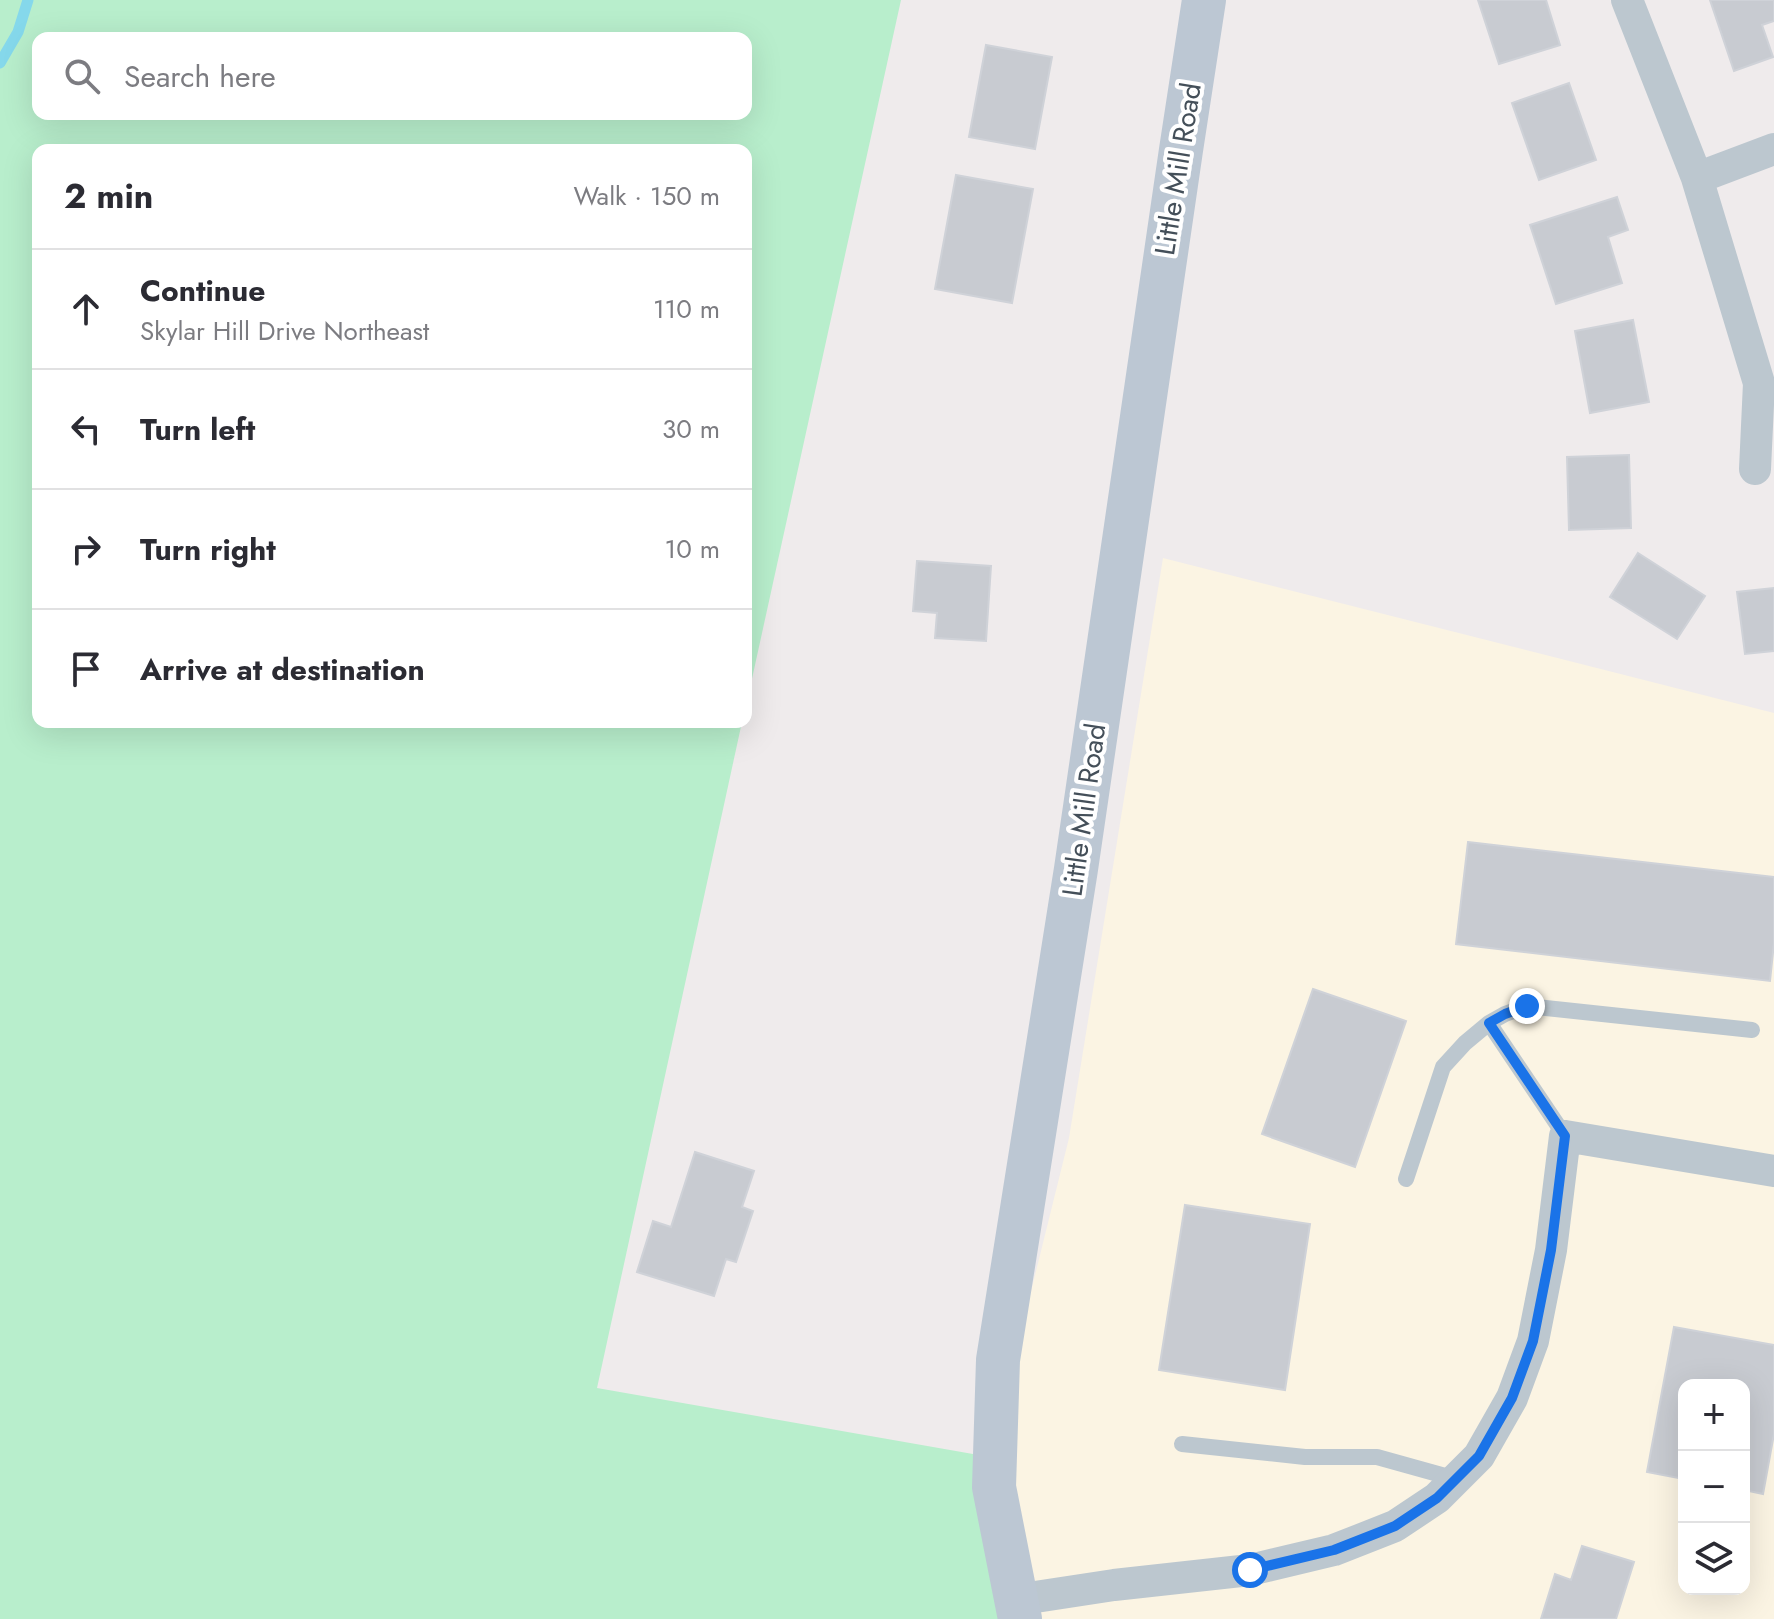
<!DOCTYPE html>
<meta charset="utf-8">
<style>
:root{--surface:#fff;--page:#f2f2f3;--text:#2b2b33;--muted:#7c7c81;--line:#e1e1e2}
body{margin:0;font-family:Jost,sans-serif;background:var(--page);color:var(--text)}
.controls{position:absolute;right:24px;bottom:24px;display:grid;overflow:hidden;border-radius:16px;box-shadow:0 8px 32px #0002}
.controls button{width:72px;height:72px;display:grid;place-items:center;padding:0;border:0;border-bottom:2px solid var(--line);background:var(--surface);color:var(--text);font:40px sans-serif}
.stop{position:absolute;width:24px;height:24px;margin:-18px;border:6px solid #1a73e8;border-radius:50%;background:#fff}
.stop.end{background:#1a73e8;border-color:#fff;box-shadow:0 2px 8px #0008}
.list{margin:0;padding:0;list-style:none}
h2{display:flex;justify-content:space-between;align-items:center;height:104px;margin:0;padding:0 32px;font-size:34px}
h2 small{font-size:26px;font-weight:400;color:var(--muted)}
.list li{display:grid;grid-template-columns:52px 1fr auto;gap:24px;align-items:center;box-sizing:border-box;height:120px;padding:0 32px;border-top:2px solid var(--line)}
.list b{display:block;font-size:30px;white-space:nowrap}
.list p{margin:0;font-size:26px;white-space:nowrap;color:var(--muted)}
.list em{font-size:26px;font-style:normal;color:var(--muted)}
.icon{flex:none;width:44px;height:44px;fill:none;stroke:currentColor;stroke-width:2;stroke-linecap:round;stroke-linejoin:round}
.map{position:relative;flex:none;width:1774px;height:1619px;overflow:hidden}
.search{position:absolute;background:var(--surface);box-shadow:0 8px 32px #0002;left:32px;top:32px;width:720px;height:88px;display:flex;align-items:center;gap:20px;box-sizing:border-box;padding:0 28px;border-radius:16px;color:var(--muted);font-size:30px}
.panel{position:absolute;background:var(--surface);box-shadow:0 8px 32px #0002;left:32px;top:144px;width:720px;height:584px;border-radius:16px}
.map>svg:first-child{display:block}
.commercial{fill:#fbf4e3;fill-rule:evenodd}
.green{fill:#b8eecc;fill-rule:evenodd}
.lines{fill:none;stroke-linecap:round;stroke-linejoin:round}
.stream{stroke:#85d8eb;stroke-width:11}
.building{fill:#c8cbd1;stroke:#cfd2d8;stroke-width:2}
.lane{stroke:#bcc7cf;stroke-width:16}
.street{stroke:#bcc7cf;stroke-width:32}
.secondary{stroke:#bcc7d3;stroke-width:44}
.route{stroke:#1a73e8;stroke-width:10}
.labels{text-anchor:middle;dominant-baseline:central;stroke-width:8;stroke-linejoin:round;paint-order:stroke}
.street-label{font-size:28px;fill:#444f59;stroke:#fff}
</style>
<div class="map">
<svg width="1774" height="1619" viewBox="0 0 1774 1619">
<rect width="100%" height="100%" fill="#efebec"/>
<path class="commercial" d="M 1163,558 L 1774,713 L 1774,1619 L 1010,1619 L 990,1457 L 1069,1138 ZM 1684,1385 L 1744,1385 L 1744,1589 L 1684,1589 Z"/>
<path class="green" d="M 0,0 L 901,0 L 746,706 L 746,150 L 38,150 L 38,722 L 742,722 L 597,1388 L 990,1457 L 1010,1619 L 0,1619 ZM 38,38 L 746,38 L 746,114 L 38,114 Z"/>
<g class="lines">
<path class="stream" d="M 0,63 L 18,32 L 28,0"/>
</g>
<path class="building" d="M 1478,0 L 1546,0 L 1560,45 L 1499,64 Z
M 1710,0 L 1774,0 L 1774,21 L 1762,25 L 1773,57 L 1734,71 Z
M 986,45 L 1052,57 L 1035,149 L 969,137 Z
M 1569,83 L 1596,160 L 1539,180 L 1512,103 Z
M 956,175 L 1033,189 L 1012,303 L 935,289 Z
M 1617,197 L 1628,230 L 1608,237 L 1622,283 L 1556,304 L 1530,225 Z
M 1633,320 L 1649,402 L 1590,413 L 1575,331 Z
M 1629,455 L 1631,528 L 1569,530 L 1567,457 Z
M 1638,553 L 1705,596 L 1677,639 L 1610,597 Z
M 917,561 L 991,566 L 986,641 L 935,638 L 937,613 L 913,611 Z
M 1774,588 L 1774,651 L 1745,654 L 1737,592 Z
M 1468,842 L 1774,877 L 1774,943 L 1770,981 L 1456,944 Z
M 1313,989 L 1406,1021 L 1355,1167 L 1262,1134 Z
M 695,1152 L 754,1171 L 742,1207 L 753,1211 L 736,1262 L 726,1259 L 714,1296 L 637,1272 L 653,1221 L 671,1227 Z
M 1185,1205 L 1310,1224 L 1285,1390 L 1159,1370 Z
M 1674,1327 L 1774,1345 L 1774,1434 L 1763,1494 L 1744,1490 L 1744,1385 L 1684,1385 L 1684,1479 L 1647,1472 Z
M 1582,1546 L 1634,1562 L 1616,1619 L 1541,1619 L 1555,1574 L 1571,1580 Z"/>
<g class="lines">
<path class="lane" d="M 1565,1136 L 1489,1023 L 1505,1014 L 1527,1006 L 1752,1030
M 1406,1179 L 1443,1067 L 1465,1043 L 1489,1023
M 1182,1444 L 1305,1457 L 1377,1457 L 1456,1479"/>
<path class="street" d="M 1627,0 L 1697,178 L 1759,383 L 1755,469
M 1697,178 L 1774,149
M 1016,1600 L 1114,1585 L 1250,1570 L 1334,1550 L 1395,1526 L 1437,1498 L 1479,1456 L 1512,1398 L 1533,1341 L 1551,1250 L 1565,1136 L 1774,1171"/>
<path class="secondary" d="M 1020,1619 L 994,1487 L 998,1360 L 1076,869 L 1181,150 L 1204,0"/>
</g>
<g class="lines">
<path class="route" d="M 1250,1570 L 1334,1550 L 1395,1526 L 1437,1498 L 1479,1456 L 1512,1398 L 1533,1341 L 1551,1250 L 1565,1136 L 1489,1023 L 1505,1014 L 1527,1006"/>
</g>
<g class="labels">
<g class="street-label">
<text transform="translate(1178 169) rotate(-81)">Little Mill Road</text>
<text transform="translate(1084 810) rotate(-82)">Little Mill Road</text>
</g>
</g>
</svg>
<div class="controls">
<button>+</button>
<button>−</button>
<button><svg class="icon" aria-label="layers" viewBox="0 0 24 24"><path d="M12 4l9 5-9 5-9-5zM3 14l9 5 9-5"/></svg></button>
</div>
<div class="stop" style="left:1250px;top:1570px"></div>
<div class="stop end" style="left:1527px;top:1006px"></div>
<div class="search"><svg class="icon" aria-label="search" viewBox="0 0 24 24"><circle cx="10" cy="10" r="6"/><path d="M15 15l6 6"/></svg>Search here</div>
<section class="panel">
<h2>2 min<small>Walk · 150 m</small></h2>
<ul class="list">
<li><svg class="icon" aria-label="ahead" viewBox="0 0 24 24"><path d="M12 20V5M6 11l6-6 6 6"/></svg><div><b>Continue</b><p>Skylar Hill Drive Northeast</p></div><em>110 m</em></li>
<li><svg class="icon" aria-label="left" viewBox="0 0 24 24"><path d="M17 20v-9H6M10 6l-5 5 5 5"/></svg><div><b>Turn left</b></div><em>30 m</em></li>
<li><svg class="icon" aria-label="right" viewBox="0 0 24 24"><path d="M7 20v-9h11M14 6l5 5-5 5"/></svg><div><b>Turn right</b></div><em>10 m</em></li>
<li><svg class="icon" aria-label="arrive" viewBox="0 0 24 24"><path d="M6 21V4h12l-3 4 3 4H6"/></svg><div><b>Arrive at destination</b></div></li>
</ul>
</section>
</div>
